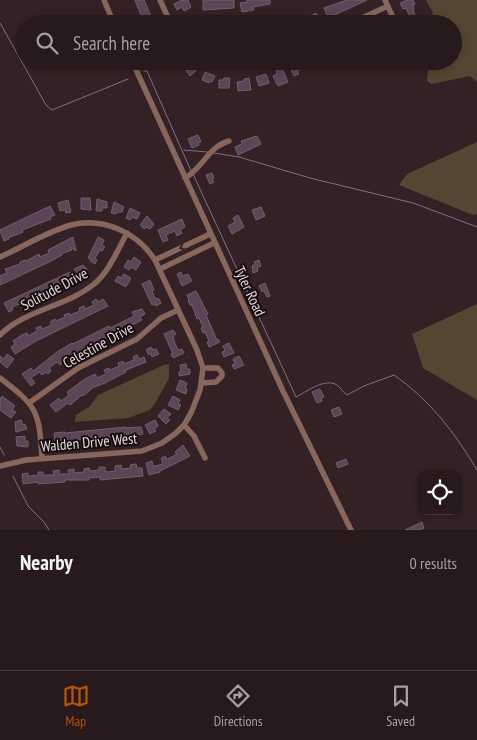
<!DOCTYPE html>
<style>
:root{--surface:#27191c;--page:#332629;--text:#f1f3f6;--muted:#a4a0a3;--line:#43383b;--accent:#b45309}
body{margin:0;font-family:"PT Sans Narrow",sans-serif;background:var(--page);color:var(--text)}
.controls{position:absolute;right:15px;bottom:15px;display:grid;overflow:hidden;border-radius:10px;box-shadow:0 2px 8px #0003}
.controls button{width:45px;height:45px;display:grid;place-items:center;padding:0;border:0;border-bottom:1px solid var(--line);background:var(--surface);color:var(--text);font:25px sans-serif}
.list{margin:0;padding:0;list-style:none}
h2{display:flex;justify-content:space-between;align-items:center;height:65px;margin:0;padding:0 20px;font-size:21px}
h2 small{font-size:16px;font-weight:400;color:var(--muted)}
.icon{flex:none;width:28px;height:28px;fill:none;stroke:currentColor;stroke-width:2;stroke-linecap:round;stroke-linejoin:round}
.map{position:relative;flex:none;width:477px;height:530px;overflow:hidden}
.search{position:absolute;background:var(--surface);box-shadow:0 2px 8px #0003;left:15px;right:15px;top:15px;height:55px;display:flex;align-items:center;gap:12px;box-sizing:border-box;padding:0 18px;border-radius:28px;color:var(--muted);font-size:19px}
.sheet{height:140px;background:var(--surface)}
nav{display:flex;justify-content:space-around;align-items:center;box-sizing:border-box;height:70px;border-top:1px solid var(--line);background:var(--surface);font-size:14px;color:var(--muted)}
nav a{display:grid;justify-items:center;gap:2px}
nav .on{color:var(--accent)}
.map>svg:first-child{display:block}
.green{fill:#554533}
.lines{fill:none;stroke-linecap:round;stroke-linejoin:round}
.stream{stroke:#7c718b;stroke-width:1}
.building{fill:#5c4556;stroke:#715f6c}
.path{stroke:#69575b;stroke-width:1;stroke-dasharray:1 4;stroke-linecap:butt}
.minor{stroke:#87665c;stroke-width:5.5}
.oneway{stroke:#382826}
.labels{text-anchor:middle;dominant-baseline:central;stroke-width:4;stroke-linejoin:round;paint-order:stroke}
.street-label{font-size:15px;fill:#e3d6d8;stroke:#160d0f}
</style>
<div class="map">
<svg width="477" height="530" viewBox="0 0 477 530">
<rect width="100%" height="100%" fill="#342125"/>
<path class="green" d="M 426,0 L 477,0 L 477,82 L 470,76 L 432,84 L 428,82 L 427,78 L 430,61 L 453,61 L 453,24 L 428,24 L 433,13 Z
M 477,142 L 477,214 L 473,215 L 399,185 L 407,174 Z
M 477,304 L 477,400 L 423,368 L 412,334 Z
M 166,364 L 169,365 L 169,378 L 156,402 L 150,410 L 128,418 L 75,422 L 76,415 L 89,407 L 98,395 Z"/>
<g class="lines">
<path class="stream" d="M 0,23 L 46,105 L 52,110 L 128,79
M 144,71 L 147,71 L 191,171
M 184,150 L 207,152
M 214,153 L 239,157 L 310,178 L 413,203 L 477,227
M 193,174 L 296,397 C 306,392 323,379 335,384 C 340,386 342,392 347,395 L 364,386 L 394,375 C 429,399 456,434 477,470
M 0,447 L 4,455
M 13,476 L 28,506 L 44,522 L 49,530"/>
</g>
<path class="building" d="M 135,0 L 144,0 L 152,19 L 144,23 Z
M 182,0 L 188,0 L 191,7 L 184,11 L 182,7 L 177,10 L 174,4 Z
M 203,0 L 234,0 L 234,8 L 203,10 Z
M 247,0 L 270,0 L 270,4 L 253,7 L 254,10 L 242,12 L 240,3 L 247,2 Z
M 347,0 L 367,0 L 328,18 L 324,8 Z
M 407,0 L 413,0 L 415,4 L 413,5 L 414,9 L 413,10 L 419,24 L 410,24 L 407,18 L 410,17 L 406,8 L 403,9 L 400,3 Z
M 316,13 L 320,22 L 316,24 L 283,24 L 299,17 L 301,20 Z
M 170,61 L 181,61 L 184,64 L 179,69 Z
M 297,61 L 322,61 L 297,71 L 299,74 L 294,76 L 289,65 Z
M 191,64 L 196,71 L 190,76 L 185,69 Z
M 282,68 L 288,82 L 278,86 L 273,76 L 277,74 L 276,71 Z
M 205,72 L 215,76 L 212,82 L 210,81 L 209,83 L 202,80 Z
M 266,74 L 269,83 L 259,86 L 256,77 Z
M 224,78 L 230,78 L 229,88 L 219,88 L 219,80 L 223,80 Z
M 249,78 L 251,90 L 238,91 L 237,82 L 244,81 L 244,79 Z
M 198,135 L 201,142 L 198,143 L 199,145 L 192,148 L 188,139 Z
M 257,136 L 261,144 L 238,155 L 235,147 L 242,144 L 241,141 Z
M 212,173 L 214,178 L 212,179 L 214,182 L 210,184 L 206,175 Z
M 81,198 L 90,198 L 91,210 L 81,209 Z
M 97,199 L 107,202 L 107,208 L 102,208 L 102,211 L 96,211 Z
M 68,200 L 71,212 L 66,213 L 65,210 L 60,211 L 58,203 Z
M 114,202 L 124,207 L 122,212 L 117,212 L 116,214 L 111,213 Z
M 50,206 L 55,215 L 50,217 L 51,219 L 22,230 L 23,232 L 8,238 L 9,239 L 4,241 L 0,230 Z
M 261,207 L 265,216 L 256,220 L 252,210 Z
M 130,208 L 140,213 L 137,219 L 132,217 L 130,220 L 126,218 Z
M 238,215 L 244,227 L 232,234 L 228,226 L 235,222 L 233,218 Z
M 147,216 L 154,224 L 150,229 L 146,227 L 144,229 L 140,225 Z
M 182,219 L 185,227 L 180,230 L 182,233 L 177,236 L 175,231 L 168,234 L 166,236 L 168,240 L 163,242 L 158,230 Z
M 73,237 L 76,251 L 70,247 L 72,250 L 61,254 L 62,255 L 49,262 L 0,285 L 0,276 L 7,273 L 5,269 L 20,264 L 20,262 L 25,260 L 26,261 L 39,254 L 40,257 L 49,253 L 48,250 Z
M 98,237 L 104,240 L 102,245 L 105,247 L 102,251 L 100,250 L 95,258 L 97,260 L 95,264 L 90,261 L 91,259 L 88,258 Z
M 134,257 L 141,262 L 136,270 L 131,267 L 129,270 L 124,267 L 128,260 L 131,262 Z
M 259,260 L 261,266 L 257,268 L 258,271 L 253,273 L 252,266 L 255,264 L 254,262 Z
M 83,265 L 87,269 L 84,273 L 85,274 L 81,278 L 74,269 Z
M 70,272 L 73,278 L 68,281 L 70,284 L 65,286 L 64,283 L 55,287 L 56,290 L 51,292 L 50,289 L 40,294 L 41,297 L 37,299 L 36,296 L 26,301 L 27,303 L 23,305 L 22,303 L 12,307 L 13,310 L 9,312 L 4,303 Z
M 181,272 L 183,276 L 188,274 L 192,281 L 182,286 L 177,274 Z
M 124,274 L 131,278 L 126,287 L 115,281 L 118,276 L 121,278 Z
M 150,280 L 154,290 L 152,291 L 155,298 L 159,299 L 161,303 L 156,306 L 155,304 L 152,305 L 142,284 Z
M 265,283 L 270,296 L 267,297 L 264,291 L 262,292 L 259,286 Z
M 196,291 L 208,314 L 206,315 L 217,340 L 218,339 L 220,342 L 209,347 L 207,342 L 209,341 L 205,332 L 203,333 L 201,328 L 203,327 L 199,318 L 197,319 L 192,305 L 190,305 L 188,301 L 189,300 L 187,295 Z
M 96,299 L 98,302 L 103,299 L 108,306 L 36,341 L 15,354 L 11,347 L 15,344 L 13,341 L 22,335 L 27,333 L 28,336 L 37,331 L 36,328 L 41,326 L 42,329 L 52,325 L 50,322 L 55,319 L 56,321 L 65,317 L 64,315 L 69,313 L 70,315 L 80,311 L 79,308 L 84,306 L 85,309 L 94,305 L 92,302 Z
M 142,309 L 145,314 L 140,317 L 142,320 L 128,327 L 129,329 L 124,332 L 123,329 L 114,333 L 115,336 L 110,338 L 109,336 L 100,340 L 101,342 L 96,345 L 95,342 L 86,347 L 87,349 L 73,356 L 71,353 L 62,358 L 64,361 L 60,365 L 57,362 L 49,368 L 51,371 L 48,374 L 46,372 L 42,375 L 39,372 L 31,378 L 35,383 L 31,386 L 22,374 L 31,368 L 33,371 L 57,352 L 72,343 L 73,344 L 109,326 L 110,328 L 134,316 L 132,312 Z
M 173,330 L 176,334 L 173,336 L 174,341 L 177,348 L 179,350 L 182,349 L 184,353 L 173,358 L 171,354 L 173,354 L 164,334 Z
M 229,343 L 234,353 L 224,357 L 222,352 L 225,351 L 223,346 Z
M 151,347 L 154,350 L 156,349 L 159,354 L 152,357 L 151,354 L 149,355 L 146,350 Z
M 7,354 L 14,359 L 7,368 L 0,362 L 0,356 L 4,359 Z
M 137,355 L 139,359 L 144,357 L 146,362 L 126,370 L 126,372 L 105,383 L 95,387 L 95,386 L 83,396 L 82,395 L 70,405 L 68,403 L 56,412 L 50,405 L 59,398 L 61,401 L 69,395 L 67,392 L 85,379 L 95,374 L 97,378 L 106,374 L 104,370 L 109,368 L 110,370 L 119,366 L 118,363 L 123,361 L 124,364 L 134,360 L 133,357 Z
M 239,356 L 244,365 L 234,369 L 232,365 L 235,364 L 233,359 Z
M 186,364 L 187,369 L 190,369 L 190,374 L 179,376 L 179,372 L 181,371 L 180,365 Z
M 180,380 L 187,383 L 185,388 L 187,389 L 186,394 L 176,390 Z
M 320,389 L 324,397 L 321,398 L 322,401 L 317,403 L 312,392 Z
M 2,396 L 15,406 L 12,410 L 16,412 L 11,418 L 0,410 L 0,399 Z
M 173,396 L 180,400 L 178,404 L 181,405 L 178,410 L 168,405 Z
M 339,407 L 342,414 L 334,417 L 331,410 Z
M 164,409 L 171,414 L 167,418 L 170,420 L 166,424 L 158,416 Z
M 21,420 L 23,425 L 25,424 L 27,429 L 16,432 L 15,422 Z
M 155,420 L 158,426 L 154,429 L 156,431 L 150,434 L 145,425 Z
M 126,427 L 126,428 L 141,427 L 143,434 L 137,435 L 138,438 L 133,439 L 132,435 L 121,436 L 122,439 L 116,440 L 116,437 L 105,437 L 106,441 L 100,441 L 100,437 L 90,438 L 91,442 L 85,442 L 85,439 L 75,440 L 75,443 L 70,444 L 69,440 L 60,441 L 60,444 L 55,444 L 54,433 L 65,432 L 65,433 Z
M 25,436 L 25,441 L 28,441 L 28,447 L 17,446 L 16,437 Z
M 183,445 L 190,456 L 160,471 L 160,472 L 149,475 L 146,463 L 152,461 L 153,466 L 155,466 L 163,464 L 161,458 L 165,456 L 167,459 L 170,458 L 177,454 L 175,452 Z
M 346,459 L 348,464 L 338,468 L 336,463 Z
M 136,464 L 137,468 L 142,468 L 143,476 L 100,480 L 100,477 L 89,478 L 89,480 L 65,480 L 65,482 L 38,484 L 38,482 L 23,484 L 22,474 L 28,473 L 28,476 L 30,476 L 38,475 L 38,472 L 43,472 L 43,475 L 54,475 L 53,471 L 59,470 L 59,474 L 69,474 L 68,470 L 74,469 L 74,473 L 84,472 L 84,469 L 89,468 L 90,471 L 99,470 L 99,467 L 105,467 L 105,471 L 108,472 L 115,471 L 115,466 L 121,465 L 121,469 L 131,468 L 130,465 Z
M 422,522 L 424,528 L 419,530 L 405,530 Z"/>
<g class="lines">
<path class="path" d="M 169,365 L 192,355"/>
<path class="minor" d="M 104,0 L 114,24
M 160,0 L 171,24
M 385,0 L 396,24
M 349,24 L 388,6
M 132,61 L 283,391 L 351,530
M 214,61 C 231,67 249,67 266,61
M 185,178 C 203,168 208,147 229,141
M 0,257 C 23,247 46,232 71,225 C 103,217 137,232 155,260 L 197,350 L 203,368 L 200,390 L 191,413 L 184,425 L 176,433 L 162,443 L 142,451 L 26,460 L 0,466
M 155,260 L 210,234
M 160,269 L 214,243
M 0,335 C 24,310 68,306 94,284 C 109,272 118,249 127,233
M 0,378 C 38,407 39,411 42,458
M 202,383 L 216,382 L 222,376 L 222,373 L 218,368 L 203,368
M 29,403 L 78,368 L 137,339 L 161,318 L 178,310
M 184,425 L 194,436 L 205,458"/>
</g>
<defs><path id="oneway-chevron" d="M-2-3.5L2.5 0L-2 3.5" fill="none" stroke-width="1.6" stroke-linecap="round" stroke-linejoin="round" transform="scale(1.25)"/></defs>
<use class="oneway" href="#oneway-chevron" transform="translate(183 247) rotate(155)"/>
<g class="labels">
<g class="street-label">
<text transform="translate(54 289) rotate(-28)">Solitude Drive</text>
<text transform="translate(250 291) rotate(65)">Tyler Road</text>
<text transform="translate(98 345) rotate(-29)">Celestine Drive</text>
<text transform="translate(89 442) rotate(-5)">Walden Drive West</text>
</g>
</g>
</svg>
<div class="controls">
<button><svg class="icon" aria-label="locate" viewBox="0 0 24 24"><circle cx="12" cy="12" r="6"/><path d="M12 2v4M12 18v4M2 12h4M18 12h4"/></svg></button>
</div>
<div class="search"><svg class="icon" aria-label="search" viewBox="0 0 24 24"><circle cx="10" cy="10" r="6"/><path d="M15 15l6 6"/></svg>Search here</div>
</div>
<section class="sheet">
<h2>Nearby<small>0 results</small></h2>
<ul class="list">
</ul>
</section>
<nav>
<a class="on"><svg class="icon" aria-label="map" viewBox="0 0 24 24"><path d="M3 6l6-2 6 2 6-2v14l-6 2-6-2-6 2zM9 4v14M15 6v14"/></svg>Map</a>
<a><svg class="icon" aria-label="directions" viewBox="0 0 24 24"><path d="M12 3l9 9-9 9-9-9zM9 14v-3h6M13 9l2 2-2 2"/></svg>Directions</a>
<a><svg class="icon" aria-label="saved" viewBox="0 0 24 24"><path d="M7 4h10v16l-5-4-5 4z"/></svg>Saved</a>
</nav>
